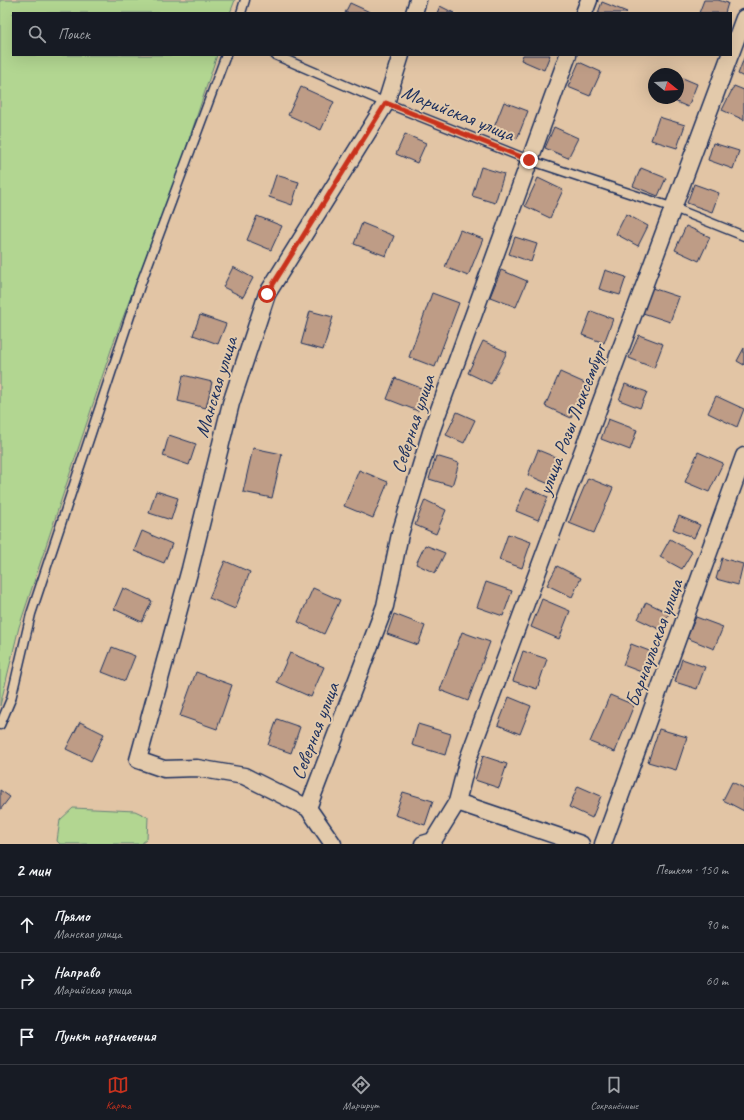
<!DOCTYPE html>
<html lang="ru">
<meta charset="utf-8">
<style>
:root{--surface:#171b24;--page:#20242c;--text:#f1f3f6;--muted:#9ea1a6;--line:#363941;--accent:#c8321e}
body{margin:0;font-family:Caveat,sans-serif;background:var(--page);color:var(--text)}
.compass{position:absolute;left:648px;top:68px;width:36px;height:36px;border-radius:50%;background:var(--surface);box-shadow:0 4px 16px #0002;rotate:108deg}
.stop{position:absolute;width:12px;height:12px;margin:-9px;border:3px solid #c8321e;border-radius:50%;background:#fff}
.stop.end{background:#c8321e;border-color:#fff;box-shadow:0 1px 4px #0008}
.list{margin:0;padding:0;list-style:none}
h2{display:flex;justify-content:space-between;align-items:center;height:52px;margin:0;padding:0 16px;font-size:17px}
h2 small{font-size:13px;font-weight:400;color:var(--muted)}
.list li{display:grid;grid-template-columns:26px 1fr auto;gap:12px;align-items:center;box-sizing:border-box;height:56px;padding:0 16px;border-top:1px solid var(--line)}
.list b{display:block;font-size:15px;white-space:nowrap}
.list p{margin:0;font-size:13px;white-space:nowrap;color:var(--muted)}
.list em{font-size:13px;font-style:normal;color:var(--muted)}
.icon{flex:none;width:22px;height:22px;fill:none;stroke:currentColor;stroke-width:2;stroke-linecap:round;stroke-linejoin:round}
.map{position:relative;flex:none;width:744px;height:844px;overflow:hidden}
.search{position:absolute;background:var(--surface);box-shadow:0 4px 16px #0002;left:12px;right:12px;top:12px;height:44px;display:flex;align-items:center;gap:10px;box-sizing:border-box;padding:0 14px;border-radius:0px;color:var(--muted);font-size:15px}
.sheet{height:220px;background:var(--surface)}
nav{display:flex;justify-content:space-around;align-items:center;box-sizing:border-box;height:56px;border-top:1px solid var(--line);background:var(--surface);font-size:11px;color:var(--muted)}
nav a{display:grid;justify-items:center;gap:2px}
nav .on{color:var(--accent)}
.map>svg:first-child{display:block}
.green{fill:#b2d691;stroke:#668278}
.building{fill:#be9c86;stroke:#1b2f5e}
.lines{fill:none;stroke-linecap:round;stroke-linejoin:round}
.service-casing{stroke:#1b2f5e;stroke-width:11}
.minor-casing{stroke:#1b2f5e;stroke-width:19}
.service{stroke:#e3caab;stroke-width:8}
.minor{stroke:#e3caab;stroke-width:16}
.route{stroke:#c8321e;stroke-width:5}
.labels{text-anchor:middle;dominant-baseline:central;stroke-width:4;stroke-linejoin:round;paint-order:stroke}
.street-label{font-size:20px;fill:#1b2f5e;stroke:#e3caab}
</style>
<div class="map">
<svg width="744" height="844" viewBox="0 0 744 844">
<rect width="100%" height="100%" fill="#e2c5a5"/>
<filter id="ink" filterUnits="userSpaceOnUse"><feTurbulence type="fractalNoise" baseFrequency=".025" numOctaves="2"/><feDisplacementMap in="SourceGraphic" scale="8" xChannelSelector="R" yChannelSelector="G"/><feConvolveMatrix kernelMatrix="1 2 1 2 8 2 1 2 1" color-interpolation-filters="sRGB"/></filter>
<g filter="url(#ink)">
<path class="green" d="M 0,0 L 235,0 L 230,13 L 13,13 L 13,55 L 217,55 L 180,167 L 113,344 L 19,627 L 0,706 Z
M 73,808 L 135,811 L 148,817 L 147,839 L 141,844 L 60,844 L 57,841 L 60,820 Z"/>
<path class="building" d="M 704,0 L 718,0 L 728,3 L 725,13 L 699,13 Z
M 602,2 L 627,12 L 626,13 L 598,13 Z
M 350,3 L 372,13 L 345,13 Z
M 440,6 L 454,13 L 437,13 Z
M 523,55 L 550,55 L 544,70 L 521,60 Z
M 744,58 L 744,77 L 738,74 Z
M 579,62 L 601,72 L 590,96 L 568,87 Z
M 678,76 L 697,84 L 688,107 L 667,98 L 678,98 Z
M 734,86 L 744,90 L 744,120 L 722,110 Z
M 301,87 L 334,102 L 321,130 L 288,115 Z
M 504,102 L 528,111 L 517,139 L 493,130 Z
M 659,117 L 685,125 L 677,148 L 651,140 Z
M 554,127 L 578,138 L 568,158 L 545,148 Z
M 405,134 L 426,143 L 417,163 L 396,154 Z
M 713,143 L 739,151 L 733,169 L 708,160 Z
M 481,167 L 504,174 L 495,203 L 472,196 Z
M 641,168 L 666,178 L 658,196 L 633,186 Z
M 276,175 L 299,182 L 292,205 L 269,197 Z
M 538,178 L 563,190 L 550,218 L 525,206 Z
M 694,184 L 719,193 L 712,212 L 687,203 Z
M 626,214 L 648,226 L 638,246 L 616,234 Z
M 257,216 L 282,226 L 271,250 L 247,240 Z
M 362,223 L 394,236 L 386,256 L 354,244 Z
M 686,226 L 710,237 L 699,261 L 675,250 Z
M 460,230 L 483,239 L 468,276 L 445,267 Z
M 515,237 L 537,244 L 531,262 L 509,254 Z
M 233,267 L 253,278 L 243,297 L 223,287 Z
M 501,270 L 527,281 L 516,307 L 490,297 Z
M 605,270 L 626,277 L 620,295 L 599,289 Z
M 652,288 L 679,297 L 670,322 L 643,313 Z
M 432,293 L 459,303 L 435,367 L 409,357 Z
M 310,311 L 333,317 L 323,350 L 301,344 Z
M 591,311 L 613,319 L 604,343 L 582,335 Z
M 200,315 L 226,324 L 218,344 L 193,335 Z
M 639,335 L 663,344 L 654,368 L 629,358 Z
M 483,341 L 507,352 L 491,384 L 468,373 Z
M 744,348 L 744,365 L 737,361 Z
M 560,372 L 587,384 L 571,418 L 545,406 Z
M 183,375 L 212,382 L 206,408 L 178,401 Z
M 395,378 L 426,390 L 418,411 L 387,399 Z
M 625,384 L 647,392 L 640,408 L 619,400 Z
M 716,396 L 744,409 L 737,427 L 708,413 Z
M 457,412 L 475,420 L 464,443 L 446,435 Z
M 608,419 L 637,430 L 630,450 L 601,439 Z
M 169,435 L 196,444 L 189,465 L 163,456 Z
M 253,448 L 282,454 L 272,498 L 243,492 Z
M 538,450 L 560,459 L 549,484 L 528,475 Z
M 698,452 L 723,463 L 709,492 L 685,482 Z
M 436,456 L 459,463 L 452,486 L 429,479 Z
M 359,470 L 388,482 L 373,518 L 344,506 Z
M 588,478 L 613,488 L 594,533 L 569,523 Z
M 526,488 L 548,497 L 538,520 L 516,511 Z
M 156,491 L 178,498 L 171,520 L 149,513 Z
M 425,500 L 446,510 L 436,534 L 415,525 Z
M 679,516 L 700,525 L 694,538 L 673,529 Z
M 142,531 L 172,544 L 164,563 L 134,551 Z
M 508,534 L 531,542 L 522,568 L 499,560 Z
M 670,539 L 692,552 L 682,569 L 660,557 Z
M 425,545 L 445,553 L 435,573 L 416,564 Z
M 722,558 L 743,564 L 738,585 L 716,579 Z
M 225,561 L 250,572 L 235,609 L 209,598 Z
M 557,566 L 581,578 L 572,597 L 547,585 Z
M 486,582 L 512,591 L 503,616 L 477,607 Z
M 123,588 L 152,601 L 142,622 L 114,609 Z
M 313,588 L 340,600 L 324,634 L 298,622 Z
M 542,599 L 570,611 L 559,639 L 531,627 Z
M 646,602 L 669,613 L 661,630 L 638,619 Z
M 394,614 L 425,626 L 418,645 L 387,634 Z
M 696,617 L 723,627 L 714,649 L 687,638 Z
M 462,632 L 490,642 L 468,701 L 440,690 Z
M 631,644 L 652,652 L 644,673 L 623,665 Z
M 112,647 L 135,656 L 125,681 L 102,672 Z
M 523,651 L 547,659 L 537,689 L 513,681 Z
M 290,653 L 324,667 L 311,697 L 277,682 Z
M 682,659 L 705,667 L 697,689 L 675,682 Z
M 196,672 L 232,685 L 217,729 L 180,716 Z
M 610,695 L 634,705 L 615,752 L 590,742 Z
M 509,697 L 531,706 L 520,734 L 498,725 Z
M 277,719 L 300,727 L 291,753 L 268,745 Z
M 80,722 L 104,734 L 91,761 L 66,749 Z
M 418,724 L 451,734 L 445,755 L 412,745 Z
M 659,729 L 687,737 L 676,770 L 648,762 Z
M 483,756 L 507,764 L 499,788 L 475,780 Z
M 732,782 L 744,788 L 744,811 L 723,800 Z
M 578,786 L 601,796 L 592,818 L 569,807 Z
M 0,790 L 10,797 L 0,810 Z
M 403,792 L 433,801 L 425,825 L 395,815 Z"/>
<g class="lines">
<g class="service-casing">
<path id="service" d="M 241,13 L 245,0
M 275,55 L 386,103 L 529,160 L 674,208 L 744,236
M 0,725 L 11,699 L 31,614 L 141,283 L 226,55"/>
</g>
<g class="minor-casing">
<path id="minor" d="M 414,13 L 418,0
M 584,13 L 589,0
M 731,53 L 744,18
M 457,802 L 468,759 L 730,55
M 308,808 L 385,606 L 400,534 L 432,429 L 568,55
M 333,844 L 308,808 L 244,776 L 197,768 L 164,769 L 138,760 L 190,569 L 231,403 L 267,294 L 386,103 L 401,55
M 423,844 L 433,841 L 457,802 L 581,844
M 603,844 L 744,456"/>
</g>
<use href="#service" class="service"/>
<use href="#minor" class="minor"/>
</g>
</g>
<g class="lines" filter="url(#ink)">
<path class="route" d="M 267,294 L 386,103 L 529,160"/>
</g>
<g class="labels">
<g class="street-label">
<text transform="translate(458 113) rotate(22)">Марийская улица</text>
<text transform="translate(216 387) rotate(-73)">Манская улица</text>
<text transform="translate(572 420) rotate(-69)">улица Розы Люксембург</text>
<text transform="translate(413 424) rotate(-72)">Северная улица</text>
<text transform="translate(654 643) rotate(-70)">Барнаульская улица</text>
<text transform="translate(315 731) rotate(-69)">Северная улица</text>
</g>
</g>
</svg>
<svg class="compass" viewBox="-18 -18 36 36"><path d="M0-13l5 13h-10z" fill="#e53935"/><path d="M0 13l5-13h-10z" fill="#9ea1a6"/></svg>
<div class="stop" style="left:267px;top:294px"></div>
<div class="stop end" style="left:529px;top:160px"></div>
<div class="search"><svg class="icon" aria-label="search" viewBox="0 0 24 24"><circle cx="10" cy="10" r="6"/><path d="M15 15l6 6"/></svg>Поиск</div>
</div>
<section class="sheet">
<h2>2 мин<small>Пешком · 150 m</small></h2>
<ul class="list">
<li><svg class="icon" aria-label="ahead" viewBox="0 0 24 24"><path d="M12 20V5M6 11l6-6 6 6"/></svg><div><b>Прямо</b><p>Манская улица</p></div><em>90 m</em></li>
<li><svg class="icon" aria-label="right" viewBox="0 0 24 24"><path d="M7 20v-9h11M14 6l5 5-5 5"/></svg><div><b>Направо</b><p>Марийская улица</p></div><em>60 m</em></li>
<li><svg class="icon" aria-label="arrive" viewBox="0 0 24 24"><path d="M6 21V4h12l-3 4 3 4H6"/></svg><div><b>Пункт назначения</b></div></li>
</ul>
</section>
<nav>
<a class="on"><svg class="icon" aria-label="map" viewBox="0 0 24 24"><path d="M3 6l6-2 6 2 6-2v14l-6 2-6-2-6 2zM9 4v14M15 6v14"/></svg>Карта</a>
<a><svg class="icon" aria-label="directions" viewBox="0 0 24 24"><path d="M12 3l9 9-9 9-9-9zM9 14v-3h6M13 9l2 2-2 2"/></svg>Маршрут</a>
<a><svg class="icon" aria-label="saved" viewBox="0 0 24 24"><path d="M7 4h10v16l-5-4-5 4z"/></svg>Сохранённые</a>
</nav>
